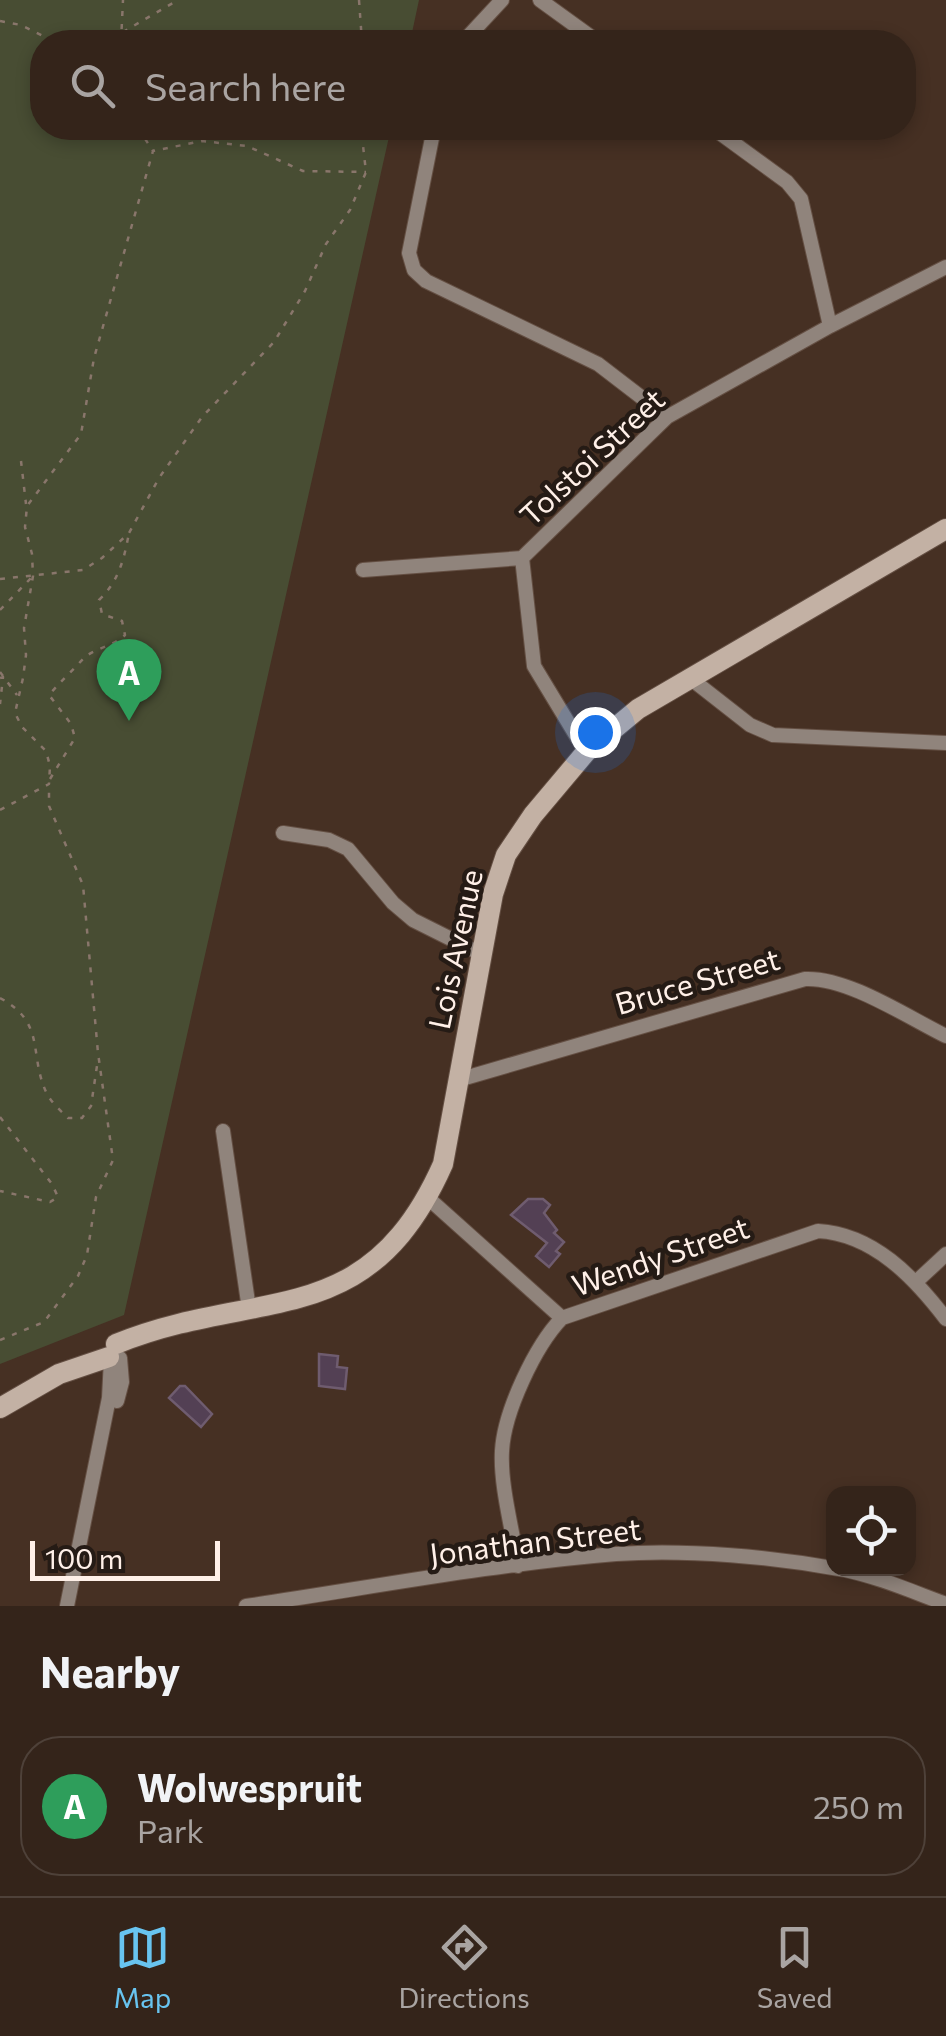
<!DOCTYPE html>
<style>
:root{--surface:#34241a;--page:#3f3027;--text:#f1f3f6;--muted:#a9a4a2;--line:#4e4139;--accent:#68c4f0}
body{margin:0;font-family:Commissioner,sans-serif;background:var(--page);color:var(--text)}
.controls{position:absolute;right:30px;bottom:30px;display:grid;overflow:hidden;border-radius:20px;box-shadow:0 5px 15px #0003}
.controls button{width:90px;height:90px;display:grid;place-items:center;padding:0;border:0;border-bottom:2px solid var(--line);background:var(--surface);color:var(--text);font:50px sans-serif}
.scale{position:absolute;left:30px;bottom:25px;width:190px;box-sizing:border-box;padding-left:10px;border:5px solid #fff0e8;border-top:0;font-size:28px;line-height:35px;white-space:nowrap;color:#fff0e8;-webkit-text-stroke:8px #251b15;paint-order:stroke}
.you{position:absolute;left:595px;top:732px;width:35px;height:35px;margin:-25px;border:8px solid #fff;border-radius:50%;background:#1a73e8;box-shadow:0 0 0 15px #1a73e833}
.badge{display:grid;place-items:center;width:65px;height:65px;border-radius:50%;background:var(--accent);color:#fff;font-size:32px;font-weight:700}
.pin{position:absolute;translate:-50% -82px;filter:drop-shadow(0 2px 5px #0008)}
.pin::after{content:'';position:absolute;top:52px;width:35px;height:30px;background:inherit;clip-path:polygon(0 0,100% 0,50% 100%)}
.list{margin:0;padding:0;list-style:none}
h2{display:flex;justify-content:space-between;align-items:center;height:130px;margin:0;padding:0 40px;font-size:42px}
h2 small{font-size:32px;font-weight:400;color:var(--muted)}
.list li{display:grid;grid-template-columns:65px 1fr auto;gap:30px;align-items:center;box-sizing:border-box;height:140px;margin:0 20px 20px;padding:0 20px;border:2px solid var(--line);border-radius:40px}
.list b{display:block;font-size:38px;white-space:nowrap}
.list p{margin:0;font-size:32px;white-space:nowrap;color:var(--muted)}
.list em{font-size:32px;font-style:normal;color:var(--muted)}
.icon{flex:none;width:55px;height:55px;fill:none;stroke:currentColor;stroke-width:2;stroke-linecap:round;stroke-linejoin:round}
.map{position:relative;flex:none;width:946px;height:1606px;overflow:hidden}
.search{position:absolute;background:var(--surface);box-shadow:0 5px 15px #0003;left:30px;right:30px;top:30px;height:110px;display:flex;align-items:center;gap:25px;box-sizing:border-box;padding:0 35px;border-radius:40px;color:var(--muted);font-size:38px}
.sheet{height:290px;background:var(--surface)}
nav{display:flex;justify-content:space-around;align-items:center;box-sizing:border-box;height:140px;border-top:2px solid var(--line);background:var(--surface);font-size:28px;color:var(--muted)}
nav a{display:grid;justify-items:center;gap:5px}
nav .on{color:var(--accent)}
.map>svg:first-child{display:block}
.green{fill:#484d33}
.building{fill:#534054;stroke:#6f5c6f;stroke-width:2.5}
.lines{fill:none;stroke-linecap:round;stroke-linejoin:round}
.street-casing{stroke:#644f43;stroke-width:16}
.secondary-casing{stroke:#644f43;stroke-width:22}
.path{stroke:#89766b;stroke-width:2.5;stroke-dasharray:5 8;stroke-linecap:butt}
.street{stroke:#90847c;stroke-width:14}
.secondary{stroke:#c3b1a4;stroke-width:20}
.labels{text-anchor:middle;dominant-baseline:central;stroke-width:9;stroke-linejoin:round;paint-order:stroke}
.street-label{font-size:30px;fill:#fff0e8;stroke:#251b15}
</style>
<div class="map">
<svg width="946" height="1606" viewBox="0 0 946 1606">
<rect width="100%" height="100%" fill="#463023"/>
<path class="green" d="M 0,0 L 419,0 L 410,42 L 42,42 L 42,128 L 391,128 L 124,1315 L 0,1364 Z"/>
<path class="building" d="M 528,1199 L 543,1199 L 550,1205 L 544,1213 L 557,1230 L 554,1233 L 564,1242 L 556,1251 L 560,1254 L 549,1267 L 536,1256 L 547,1243 L 511,1215 Z
M 319,1354 L 338,1356 L 337,1367 L 347,1368 L 345,1389 L 319,1386 Z
M 180,1386 L 185,1386 L 212,1414 L 201,1427 L 169,1398 Z"/>
<g class="lines">
<g class="street-casing">
<path id="street" d="M 540,0 L 598,42
M 463,42 L 502,0
M 434,128 L 409,253 L 414,270 L 426,281 L 598,364 L 667,417
M 713,128 L 787,182 L 801,199 L 830,326
M 522,558 L 534,666 L 586,752
M 363,570 L 522,558 L 667,417 L 830,326 L 946,267
M 690,678 L 750,725 L 773,735 L 946,743
M 283,833 L 329,840 L 348,849 L 393,903 L 413,920 L 481,954
M 458,1080 L 805,979 C 848,977 907,1017 946,1036
M 223,1131 L 249,1309
M 428,1198 L 562,1318
M 917,1281 L 946,1254
M 117,1401 L 122,1382 L 120,1358
M 518,1566 C 513,1531 500,1486 502,1451 C 504,1412 535,1346 562,1318 L 818,1231 C 873,1234 914,1277 946,1319
M 67,1606 L 109,1398 L 111,1359
M 246,1606 C 368,1588 493,1564 616,1554 C 688,1549 774,1557 845,1570 C 879,1577 913,1592 946,1604"/>
</g>
<g class="secondary-casing">
<path id="secondary" d="M 116,1344 C 259,1286 367,1335 443,1164 L 493,894 L 506,855 L 533,815 L 586,752 L 638,709 L 946,529
M 0,1408 L 59,1374 L 109,1357"/>
</g>
<path class="path" d="M 359,0 L 362,42
M 0,21 L 21,25 L 55,42
M 123,32 L 178,0
M 121,42 L 123,0
M 138,128 L 153,151
M 21,461 L 26,504
M 0,579 L 83,570 L 102,558 L 129,533 L 159,478 L 202,417 L 274,342 L 305,291 L 326,244 L 350,210 L 366,172 L 361,128
M 0,610 L 32,577
M 0,672 L 17,695
M 0,678 L 3,677 L 0,704
M 50,779 L 75,738 L 71,724 L 49,695 C 60,682 72,671 83,659 C 92,649 114,646 125,635 L 122,621 L 102,614 L 99,600 C 119,581 124,559 129,533
M 0,810 L 49,784 L 50,766 L 46,751 L 22,727 L 15,713 L 23,678 L 26,655 L 24,628 L 33,576 L 32,554 L 25,527 L 27,506 L 81,434 L 94,358 L 153,151 L 202,141 L 247,146 L 303,171 L 366,172
M 0,998 C 47,1023 28,1055 47,1094 C 52,1103 61,1111 68,1118 L 82,1118 L 91,1106 L 98,1059
M 0,1117 L 52,1184 L 58,1197 L 50,1202 L 0,1191
M 0,1340 L 44,1322 L 78,1276 L 87,1255 L 96,1197 L 113,1160 L 98,1053 L 83,885 L 49,806 L 49,787"/>
<use href="#street" class="street"/>
<use href="#secondary" class="secondary"/>
</g>
<g class="labels">
<g class="street-label">
<text transform="translate(591 456) rotate(-43)">Tolstoi Street</text>
<text transform="translate(454 949) rotate(-78)">Lois Avenue</text>
<text transform="translate(697 980) rotate(-16)">Bruce Street</text>
<text transform="translate(660 1255) rotate(-19)">Wendy Street</text>
<text transform="translate(535 1540) rotate(-7)">Jonathan Street</text>
</g>
</g>
</svg>
<div class="controls">
<button><svg class="icon" aria-label="locate" viewBox="0 0 24 24"><circle cx="12" cy="12" r="6"/><path d="M12 2v4M12 18v4M2 12h4M18 12h4"/></svg></button>
</div>
<div class="scale">100 m</div>
<div class="you"></div>
<div class="pin badge" style="left:129px;top:721px;background:#2e9e5b">A</div>
<div class="search"><svg class="icon" aria-label="search" viewBox="0 0 24 24"><circle cx="10" cy="10" r="6"/><path d="M15 15l6 6"/></svg>Search here</div>
</div>
<section class="sheet">
<h2>Nearby<small></small></h2>
<ul class="list">
<li><span class="badge" style="background:#2e9e5b">A</span><div><b>Wolwespruit</b><p>Park</p></div><em>250 m</em></li>
</ul>
</section>
<nav>
<a class="on"><svg class="icon" aria-label="map" viewBox="0 0 24 24"><path d="M3 6l6-2 6 2 6-2v14l-6 2-6-2-6 2zM9 4v14M15 6v14"/></svg>Map</a>
<a><svg class="icon" aria-label="directions" viewBox="0 0 24 24"><path d="M12 3l9 9-9 9-9-9zM9 14v-3h6M13 9l2 2-2 2"/></svg>Directions</a>
<a><svg class="icon" aria-label="saved" viewBox="0 0 24 24"><path d="M7 4h10v16l-5-4-5 4z"/></svg>Saved</a>
</nav>
